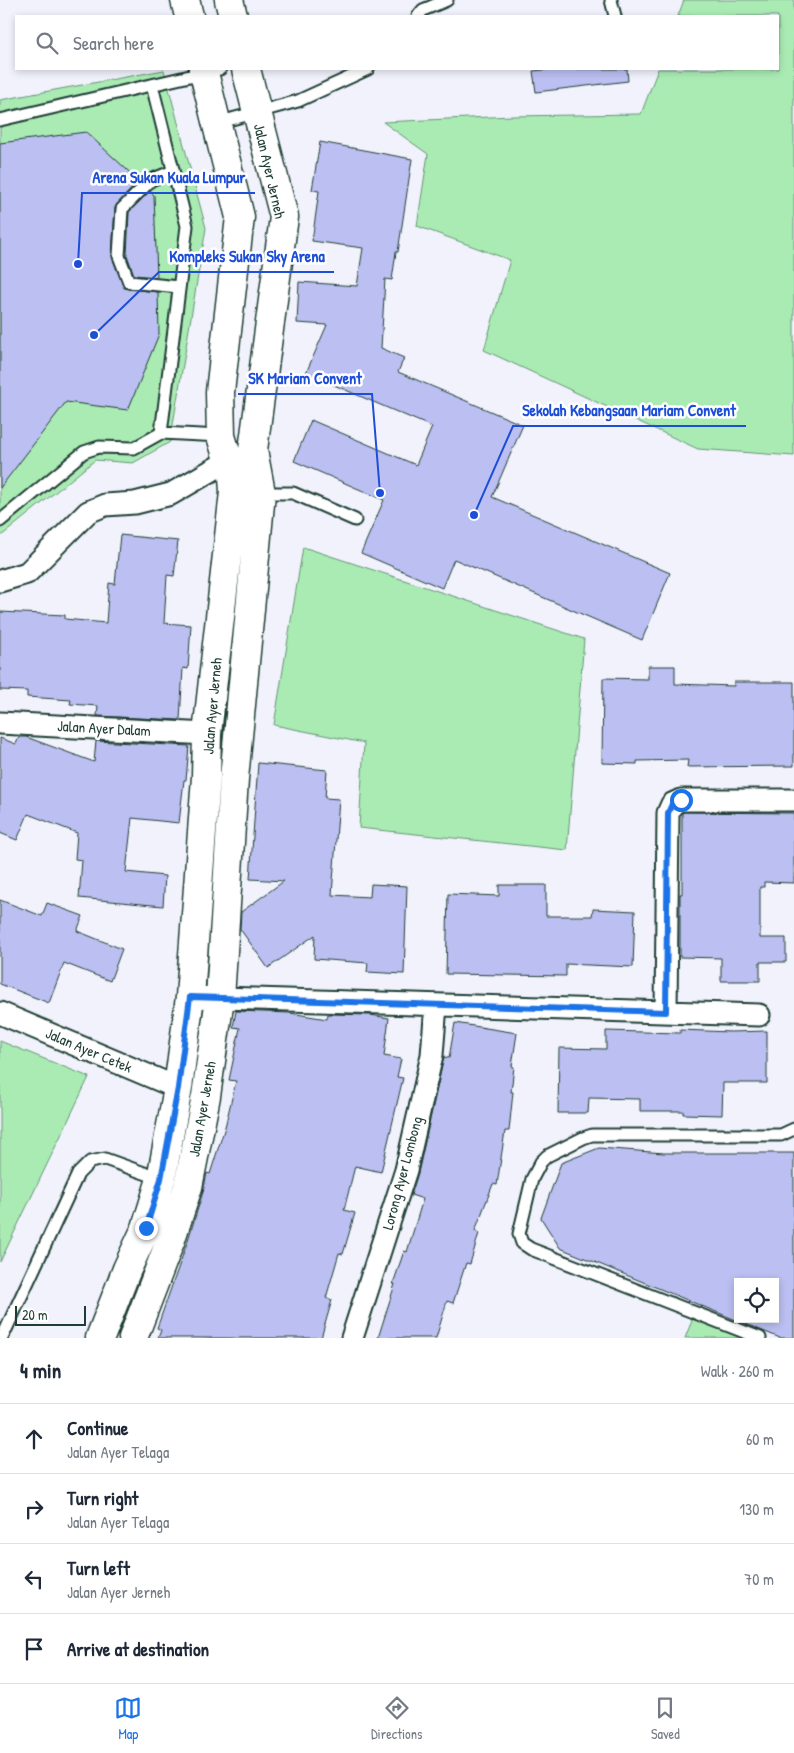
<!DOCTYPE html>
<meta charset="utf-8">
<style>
:root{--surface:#fff;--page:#f2f2f3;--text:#1f2937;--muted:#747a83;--line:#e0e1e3;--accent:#1a73e8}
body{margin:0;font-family:"Patrick Hand",sans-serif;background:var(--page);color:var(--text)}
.controls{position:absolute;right:15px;bottom:15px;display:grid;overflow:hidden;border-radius:0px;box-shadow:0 2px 8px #0003}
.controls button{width:45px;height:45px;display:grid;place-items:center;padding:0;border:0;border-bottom:1px solid var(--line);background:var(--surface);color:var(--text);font:25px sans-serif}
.scale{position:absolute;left:15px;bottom:12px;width:71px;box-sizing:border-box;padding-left:5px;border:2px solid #1f3d34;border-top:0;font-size:14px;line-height:18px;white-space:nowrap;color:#1f3d34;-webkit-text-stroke:4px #fff;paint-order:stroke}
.stop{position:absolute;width:15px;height:15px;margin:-11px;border:4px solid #1a73e8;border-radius:50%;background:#fff}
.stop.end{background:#1a73e8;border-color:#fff;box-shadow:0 1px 5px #0008}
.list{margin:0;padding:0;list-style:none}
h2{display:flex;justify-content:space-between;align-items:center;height:65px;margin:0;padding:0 20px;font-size:21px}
h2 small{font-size:16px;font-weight:400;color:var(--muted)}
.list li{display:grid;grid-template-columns:32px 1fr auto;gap:15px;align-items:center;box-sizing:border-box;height:70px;padding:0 20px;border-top:1px solid var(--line)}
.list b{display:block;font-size:19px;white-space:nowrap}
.list p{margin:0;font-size:16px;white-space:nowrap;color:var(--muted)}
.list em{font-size:16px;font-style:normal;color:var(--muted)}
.icon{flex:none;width:28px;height:28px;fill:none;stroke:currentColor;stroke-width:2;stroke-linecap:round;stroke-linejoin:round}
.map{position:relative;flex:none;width:794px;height:1338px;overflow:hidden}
.search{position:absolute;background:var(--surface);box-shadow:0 2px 8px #0003;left:15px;right:15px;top:15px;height:55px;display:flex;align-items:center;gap:12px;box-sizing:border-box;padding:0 18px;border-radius:0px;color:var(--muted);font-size:19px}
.sheet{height:345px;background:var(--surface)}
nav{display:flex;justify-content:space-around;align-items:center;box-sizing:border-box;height:70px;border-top:1px solid var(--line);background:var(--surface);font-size:14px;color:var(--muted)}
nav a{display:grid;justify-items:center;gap:2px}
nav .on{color:var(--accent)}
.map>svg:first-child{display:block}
.green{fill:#aaebb4;stroke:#649474}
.building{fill:#bbbff1;stroke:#1f3d34;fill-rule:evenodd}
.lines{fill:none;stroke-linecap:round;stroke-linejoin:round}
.lane-casing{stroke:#1f3d34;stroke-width:15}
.street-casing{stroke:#1f3d34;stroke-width:25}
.secondary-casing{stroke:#1f3d34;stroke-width:31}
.lane{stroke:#fff;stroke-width:11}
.street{stroke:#fff;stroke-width:21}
.secondary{stroke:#fff;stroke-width:28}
.route{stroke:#1a73e8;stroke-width:6}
.labels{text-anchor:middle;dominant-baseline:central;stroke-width:5;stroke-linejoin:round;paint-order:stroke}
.street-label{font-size:15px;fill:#1f3d34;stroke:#fff}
.leader{fill:none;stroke:#1d4ed8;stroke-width:2}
.callout-dot{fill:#1d4ed8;stroke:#fff;stroke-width:2}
.callout-label{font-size:16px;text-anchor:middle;font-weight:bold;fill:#1d4ed8;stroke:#fff;stroke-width:5;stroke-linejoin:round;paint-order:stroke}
</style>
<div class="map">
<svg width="794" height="1338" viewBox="0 0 794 1338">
<rect width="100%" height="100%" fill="#f1f2fc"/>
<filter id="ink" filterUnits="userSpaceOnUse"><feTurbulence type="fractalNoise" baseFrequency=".02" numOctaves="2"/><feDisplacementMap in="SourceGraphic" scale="10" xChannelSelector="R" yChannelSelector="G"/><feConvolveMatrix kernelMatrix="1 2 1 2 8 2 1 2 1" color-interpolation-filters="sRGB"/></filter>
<g filter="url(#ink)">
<path class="green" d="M 684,0 L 794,0 L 794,456 L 698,449 L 484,350 L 510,260 L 417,226 L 428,154 L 383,122 L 512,116 L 641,114 L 658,69 L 778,69 L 778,16 L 678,16 Z
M 164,70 L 206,228 L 170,442 L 133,463 L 95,460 L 0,537 L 0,100 Z
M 303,547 L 584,639 L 567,850 L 359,828 L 364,743 L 274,725 Z
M 0,1041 L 89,1077 L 0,1262 Z
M 693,1318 L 742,1338 L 685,1338 Z"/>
<path class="building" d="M 554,69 L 627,69 L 628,81 L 536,92 L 533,71 Z
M 86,132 L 139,181 L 117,204 L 115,208 L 112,256 L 124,288 L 128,289 L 158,292 L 159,334 L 128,410 L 66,402 L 0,488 L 0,143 Z
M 320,142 L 412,159 L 398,252 L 396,252 L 392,280 L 385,279 L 381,348 L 404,358 L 398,372 L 523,425 L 492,497 L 670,573 L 642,640 L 454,559 L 442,588 L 361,553 L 384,500 L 294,461 L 311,420 L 416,465 L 432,427 L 306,373 L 327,325 L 297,323 L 299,282 L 357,286 L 363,248 L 312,241 L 319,191 L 312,190 Z
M 150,191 L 154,195 L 157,277 L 134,275 L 127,255 L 129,212 Z
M 120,535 L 178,541 L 174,576 L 167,575 L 164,623 L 191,625 L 188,669 L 183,668 L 180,720 L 97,716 L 98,706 L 70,704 L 71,700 L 27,697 L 27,691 L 0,690 L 0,612 L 65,615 L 65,619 L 106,623 L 109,583 L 115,584 Z
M 648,666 L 675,666 L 675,684 L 734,686 L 734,682 L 794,682 L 794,766 L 687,767 L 688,760 L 637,761 L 637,764 L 602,763 L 603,678 L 648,679 Z
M 19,737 L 26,737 L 94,762 L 96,741 L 189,746 L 186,780 L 184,780 L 179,823 L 132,818 L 126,872 L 165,876 L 163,906 L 79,898 L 82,860 L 75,859 L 77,833 L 28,814 L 17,840 L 0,833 L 0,738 L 16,744 Z
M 258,763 L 327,770 L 325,798 L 339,799 L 332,895 L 370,897 L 371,884 L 407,886 L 404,974 L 367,972 L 368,963 L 314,959 L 315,935 L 268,968 L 240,929 L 241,912 L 284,881 L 250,879 Z
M 684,812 L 794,813 L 794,883 L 764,882 L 764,887 L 760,887 L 760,938 L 786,938 L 786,962 L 760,962 L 760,981 L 721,981 L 721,958 L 680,957 L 680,894 L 682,894 L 682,813 Z
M 499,885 L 546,885 L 546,916 L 592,916 L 593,909 L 635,911 L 633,967 L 566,964 L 566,976 L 446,974 L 448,894 L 499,896 Z
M 0,900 L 42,916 L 47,903 L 83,916 L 77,931 L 122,949 L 110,981 L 64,963 L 49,1003 L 0,984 Z
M 236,1011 L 290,1013 L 327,1019 L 328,1014 L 370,1015 L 389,1018 L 384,1056 L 401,1059 L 397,1077 L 403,1078 L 381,1172 L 355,1166 L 344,1210 L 355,1213 L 343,1254 L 339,1253 L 326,1298 L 332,1300 L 321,1338 L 158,1338 L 161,1330 L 157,1328 L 187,1243 L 203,1192 L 207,1173 L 210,1174 L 225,1127 L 236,1081 L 229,1080 L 240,1028 L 233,1027 Z
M 455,1023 L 517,1033 L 512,1066 L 514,1067 L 511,1092 L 513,1092 L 509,1131 L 505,1131 L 497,1185 L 493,1184 L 475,1231 L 479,1233 L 470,1264 L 466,1263 L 453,1303 L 447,1301 L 436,1338 L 378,1338 L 395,1284 L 393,1284 L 404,1251 L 407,1252 L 423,1199 L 411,1195 L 418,1173 L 444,1057 L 449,1058 Z
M 680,1030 L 731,1032 L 767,1031 L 767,1083 L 723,1083 L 722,1115 L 683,1114 L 683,1111 L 640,1111 L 640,1099 L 589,1098 L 588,1113 L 558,1113 L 559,1048 L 606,1049 L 606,1031 L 680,1033 Z
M 599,1148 L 664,1153 L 794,1153 L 794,1338 L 780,1338 L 560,1248 L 541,1218 L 561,1163 ZM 738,1282 L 775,1282 L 775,1319 L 738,1319 Z"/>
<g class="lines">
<g class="lane-casing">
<path id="lane" d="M 611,0 L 615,16
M 418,16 L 423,10 L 447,0
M 152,85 L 187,226 L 161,433
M 0,120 L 220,69
M 217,123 L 298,101 L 368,69
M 173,171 L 151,180 L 122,209 L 119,256 L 129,282 L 179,287
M 261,493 L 293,493 L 355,520
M 0,521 L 84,452 L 99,447 L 134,448 L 161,433 L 221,436
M 2,1338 L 78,1174 L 90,1162 L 105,1159 L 161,1179
M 760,1338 L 531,1249 L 522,1243 L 519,1234 L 532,1179 L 541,1162 L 547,1156 L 583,1138 L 592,1135 L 781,1135 L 794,1129"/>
</g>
<g class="street-casing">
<path id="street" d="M 0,581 L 27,573 L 88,512 L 105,505 L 135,503 L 171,494 L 228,461
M 0,723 L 207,734
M 190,997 L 759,1015
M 666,1012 L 668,813 L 672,804 L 681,800 L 794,800
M 0,1013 L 178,1088
M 352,1338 L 406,1170 L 432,1055 L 436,1005"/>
</g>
<g class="secondary-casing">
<path id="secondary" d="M 185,0 L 189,16
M 229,0 L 233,16
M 100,1338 L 127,1269 L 146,1228 L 161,1179 L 178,1088 L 190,997 L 206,777 L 207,734 L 234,492 L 233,476 L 221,436 L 220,392 L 240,217 L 203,69
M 133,1338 L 171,1239 L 188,1187 L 206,1096 L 220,998 L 234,779 L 261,493 L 253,450 L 284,217 L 246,69"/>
</g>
<use href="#lane" class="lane"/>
<use href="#street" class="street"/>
<use href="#secondary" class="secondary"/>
</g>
</g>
<g class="lines" filter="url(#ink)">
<path class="route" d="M 146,1228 L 161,1179 L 178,1088 L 190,997 L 666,1012 L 668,813 L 672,804 L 681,800"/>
</g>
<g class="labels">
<g class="street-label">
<text transform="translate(270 171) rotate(77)">Jalan Ayer Jerneh</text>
<text transform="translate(212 706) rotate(-85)">Jalan Ayer Jerneh</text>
<text transform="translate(104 728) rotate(3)">Jalan Ayer Dalam</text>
<text transform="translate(89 1050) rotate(23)">Jalan Ayer Cetek</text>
<text transform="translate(202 1109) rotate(-80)">Jalan Ayer Jerneh</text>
<text transform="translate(402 1173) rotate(-75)">Lorong Ayer Lombong</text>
</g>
</g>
<path class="leader" d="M78 264L82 193H255M94 335L159 272H334M380 493L372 394H238M474 515L513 426H746"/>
<g class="callout-dot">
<circle cx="78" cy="264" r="5"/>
<circle cx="94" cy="335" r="5"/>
<circle cx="380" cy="493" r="5"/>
<circle cx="474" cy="515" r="5"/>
</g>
<g class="callout-label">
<text x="169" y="183">Arena Sukan Kuala Lumpur</text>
<text x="247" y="262">Kompleks Sukan Sky Arena</text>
<text x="305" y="384">SK Mariam Convent</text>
<text x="629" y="416">Sekolah Kebangsaan Mariam Convent</text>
</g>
</svg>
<div class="controls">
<button><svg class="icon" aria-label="locate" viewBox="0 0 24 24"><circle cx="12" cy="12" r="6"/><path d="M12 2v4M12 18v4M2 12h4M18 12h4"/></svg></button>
</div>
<div class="scale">20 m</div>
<div class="stop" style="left:681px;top:800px"></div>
<div class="stop end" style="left:146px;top:1228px"></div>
<div class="search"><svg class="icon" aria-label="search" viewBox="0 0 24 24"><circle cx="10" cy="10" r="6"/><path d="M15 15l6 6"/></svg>Search here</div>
</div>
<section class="sheet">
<h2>4 min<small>Walk · 260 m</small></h2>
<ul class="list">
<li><svg class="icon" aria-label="ahead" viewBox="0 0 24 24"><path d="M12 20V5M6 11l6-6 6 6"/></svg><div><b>Continue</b><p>Jalan Ayer Telaga</p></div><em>60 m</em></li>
<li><svg class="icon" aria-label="right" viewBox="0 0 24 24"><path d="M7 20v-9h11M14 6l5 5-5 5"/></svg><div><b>Turn right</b><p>Jalan Ayer Telaga</p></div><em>130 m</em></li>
<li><svg class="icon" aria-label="left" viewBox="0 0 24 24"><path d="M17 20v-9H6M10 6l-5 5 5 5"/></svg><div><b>Turn left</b><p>Jalan Ayer Jerneh</p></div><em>70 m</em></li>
<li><svg class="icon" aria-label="arrive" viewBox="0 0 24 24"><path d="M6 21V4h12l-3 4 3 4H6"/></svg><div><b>Arrive at destination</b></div></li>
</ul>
</section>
<nav>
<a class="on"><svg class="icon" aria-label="map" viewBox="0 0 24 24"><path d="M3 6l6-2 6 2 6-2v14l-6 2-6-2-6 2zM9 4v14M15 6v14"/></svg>Map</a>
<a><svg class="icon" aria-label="directions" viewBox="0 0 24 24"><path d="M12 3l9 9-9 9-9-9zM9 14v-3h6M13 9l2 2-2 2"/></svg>Directions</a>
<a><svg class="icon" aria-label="saved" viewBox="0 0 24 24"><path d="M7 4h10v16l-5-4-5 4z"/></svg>Saved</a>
</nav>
